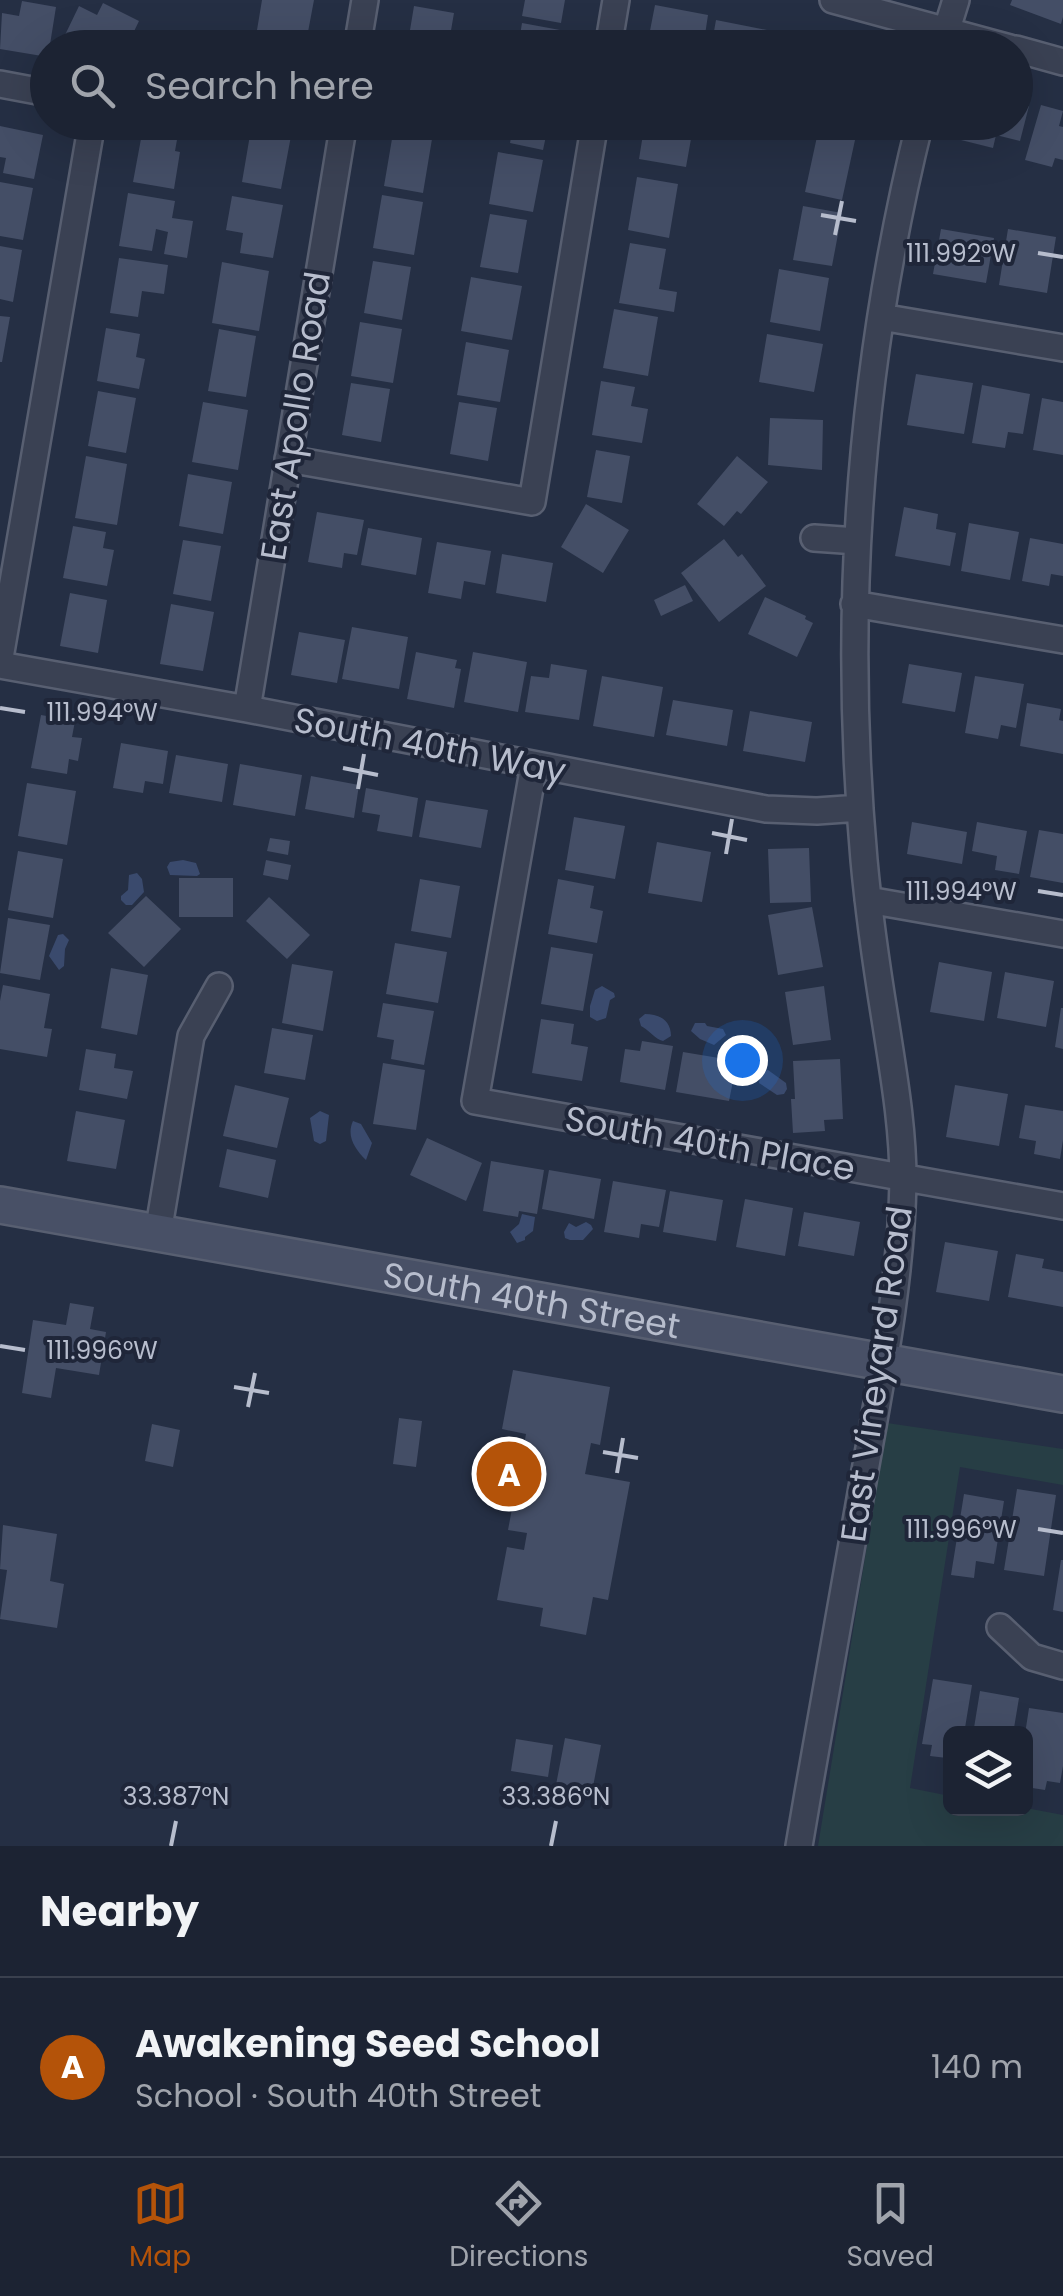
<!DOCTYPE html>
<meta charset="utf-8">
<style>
:root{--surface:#1c2333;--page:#292f3f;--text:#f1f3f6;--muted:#a0a4ac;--line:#3a404e;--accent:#b45309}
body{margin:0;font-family:Poppins,sans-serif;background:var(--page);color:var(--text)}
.controls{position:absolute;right:30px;bottom:30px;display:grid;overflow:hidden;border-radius:15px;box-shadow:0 10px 40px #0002}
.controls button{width:90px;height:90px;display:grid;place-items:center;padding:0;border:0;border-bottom:2px solid var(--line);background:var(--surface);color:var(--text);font:50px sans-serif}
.you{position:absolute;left:742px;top:1060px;width:35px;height:35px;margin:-25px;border:8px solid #fff;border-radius:50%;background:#1a73e8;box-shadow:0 0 0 15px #1a73e833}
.badge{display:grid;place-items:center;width:65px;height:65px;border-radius:50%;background:var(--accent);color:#fff;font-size:32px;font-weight:700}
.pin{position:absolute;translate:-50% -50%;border:5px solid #fff;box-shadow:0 2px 10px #0006}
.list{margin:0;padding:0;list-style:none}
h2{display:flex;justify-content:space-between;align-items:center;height:130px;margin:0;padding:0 40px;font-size:42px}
h2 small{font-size:32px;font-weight:400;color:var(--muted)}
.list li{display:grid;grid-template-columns:65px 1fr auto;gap:30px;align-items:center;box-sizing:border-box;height:180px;padding:0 40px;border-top:2px solid var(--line)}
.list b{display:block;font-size:38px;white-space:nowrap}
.list p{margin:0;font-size:32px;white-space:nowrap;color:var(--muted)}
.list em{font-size:32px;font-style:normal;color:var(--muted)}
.icon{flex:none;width:55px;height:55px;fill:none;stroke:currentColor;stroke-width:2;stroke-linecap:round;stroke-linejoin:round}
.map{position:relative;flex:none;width:1063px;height:1846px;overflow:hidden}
.search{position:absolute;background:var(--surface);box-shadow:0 10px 40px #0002;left:30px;right:30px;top:30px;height:110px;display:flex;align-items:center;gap:25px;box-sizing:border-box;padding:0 35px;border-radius:55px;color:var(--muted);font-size:38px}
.sheet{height:310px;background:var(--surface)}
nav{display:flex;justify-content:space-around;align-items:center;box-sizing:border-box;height:140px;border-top:2px solid var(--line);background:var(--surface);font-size:28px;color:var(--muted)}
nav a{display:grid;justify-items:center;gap:5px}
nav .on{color:var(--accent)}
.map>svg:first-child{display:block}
.green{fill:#273e45}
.water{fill:#3a4a6d}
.building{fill:#444e66}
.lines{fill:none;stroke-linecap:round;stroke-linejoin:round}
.street-casing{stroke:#585f71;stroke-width:30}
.secondary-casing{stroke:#585f71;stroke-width:40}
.street{stroke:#3a4153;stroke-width:25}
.secondary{stroke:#485066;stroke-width:35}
.ticks{fill:none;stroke:#b7bdcd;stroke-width:4}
.labels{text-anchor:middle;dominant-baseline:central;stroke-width:8;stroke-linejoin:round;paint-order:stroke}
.street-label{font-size:35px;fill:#b7bdcd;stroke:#1f2639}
.ticks-label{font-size:25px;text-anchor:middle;fill:#b7bdcd;stroke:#1f2639;stroke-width:8;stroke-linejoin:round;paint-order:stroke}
</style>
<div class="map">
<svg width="1063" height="1846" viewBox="0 0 1063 1846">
<rect width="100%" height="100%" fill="#252f44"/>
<path class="green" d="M 887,1423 L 1063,1449 L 1063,1485 L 960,1467 L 910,1788 L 950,1796 L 950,1808 L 1026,1808 L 1063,1815 L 1063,1846 L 818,1846 Z"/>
<path class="water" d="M 183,860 L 196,863 L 200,874 L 197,876 L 170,875 L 167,867 L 170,862 Z
M 137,873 L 142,879 L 144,892 L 132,905 L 126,905 L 121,900 L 121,896 L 128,890 L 129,875 Z
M 63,934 L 69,940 L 65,949 L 64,966 L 59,970 L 49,956 L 58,935 Z
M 602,986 L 614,993 L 615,997 L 610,1000 L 606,1018 L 597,1021 L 590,1017 L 590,1006 L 595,990 Z
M 645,1014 C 659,1014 671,1020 671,1036 L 663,1041 C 655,1039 649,1030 641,1026 L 639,1019 Z
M 695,1023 L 705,1023 L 707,1026 L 723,1029 L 726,1035 L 714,1045 L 700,1039 L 691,1031 Z
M 768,1070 L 786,1083 L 787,1089 L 784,1094 L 777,1095 L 759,1083 L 761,1071 Z
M 320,1111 L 329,1115 L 326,1141 L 320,1144 L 314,1141 L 310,1118 Z
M 353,1121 L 361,1124 L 372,1143 L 366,1160 C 355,1149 346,1136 353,1121 Z
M 522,1214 L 535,1217 L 533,1231 L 525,1237 L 525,1240 L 517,1243 L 510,1232 L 519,1224 Z
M 586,1222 L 591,1225 L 593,1229 L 583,1240 L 570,1240 L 565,1238 L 564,1232 L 569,1223 L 576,1227 Z"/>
<path class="building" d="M 262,0 L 314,0 L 305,48 L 289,48 L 255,42 Z
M 525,0 L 565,0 L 561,23 L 522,16 Z
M 1012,0 L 1063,0 L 1063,17 L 1061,24 L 1010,5 Z
M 22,1 L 56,7 L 48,57 L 0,49 L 2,13 L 19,16 Z
M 103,3 L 139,21 L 126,48 L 91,48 L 65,35 L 79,6 L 97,15 Z
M 655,5 L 708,15 L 703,48 L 647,46 Z
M 414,6 L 454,13 L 448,48 L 407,48 Z
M 716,20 L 777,32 L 773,48 L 711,48 Z
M 522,23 L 560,30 L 557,48 L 518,48 Z
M 782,36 L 827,46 L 827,48 L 780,48 Z
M 1016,103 L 1029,106 L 1020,141 L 996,135 L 993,148 L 961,140 L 965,122 L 1016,122 Z
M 1041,105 L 1063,111 L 1059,126 L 1063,127 L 1063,160 L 1055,158 L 1052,167 L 1025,160 Z
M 412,122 L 444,122 L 442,130 L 412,125 Z
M 514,122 L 549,122 L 543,150 L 510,143 Z
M 645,122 L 694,122 L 686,167 L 639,159 Z
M 0,126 L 43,135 L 34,179 L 3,173 L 6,158 L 0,157 Z
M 143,128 L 178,134 L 175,151 L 180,152 L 174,189 L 133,182 Z
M 251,129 L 291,136 L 281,189 L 242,182 Z
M 818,132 L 855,140 L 842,200 L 805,192 Z
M 393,133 L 432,139 L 423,193 L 384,186 Z
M 498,152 L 543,160 L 533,212 L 489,204 Z
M 637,177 L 678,184 L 669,238 L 628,230 Z
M 0,182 L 33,188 L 23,240 L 0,236 Z
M 128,193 L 175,201 L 172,218 L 193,221 L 187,258 L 164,254 L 168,232 L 156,229 L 152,251 L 119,246 Z
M 382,195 L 423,202 L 414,255 L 373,248 Z
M 232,196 L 283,205 L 273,258 L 240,253 L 243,233 L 226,230 Z
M 803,206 L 842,213 L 832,266 L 793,260 Z
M 490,214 L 527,220 L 518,273 L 480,267 Z
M 941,229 L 994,238 L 986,283 L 933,274 Z
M 1008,229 L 1056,237 L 1047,293 L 999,285 Z
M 630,243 L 666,249 L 659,289 L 677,292 L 674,312 L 619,303 Z
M 0,246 L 22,250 L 13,302 L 0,299 Z
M 119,258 L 168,265 L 164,294 L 142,291 L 138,317 L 110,313 Z
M 373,261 L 411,267 L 402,320 L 364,313 Z
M 222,262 L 269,271 L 259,331 L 212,323 Z
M 779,269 L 829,278 L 820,331 L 770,322 Z
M 471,277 L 522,286 L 512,340 L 461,331 Z
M 614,309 L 658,317 L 648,376 L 603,368 Z
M 0,316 L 10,317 L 2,362 L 0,362 Z
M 360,322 L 402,329 L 393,383 L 351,376 Z
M 106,328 L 140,334 L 136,357 L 145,359 L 139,389 L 97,381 Z
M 219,329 L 256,336 L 246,397 L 208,391 Z
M 767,334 L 823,344 L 814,392 L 759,382 Z
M 466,342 L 509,350 L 500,402 L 457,395 Z
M 916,374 L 973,383 L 964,434 L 907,425 Z
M 601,381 L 635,387 L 631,406 L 648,409 L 642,443 L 592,435 Z
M 351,383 L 390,389 L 381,442 L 342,435 Z
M 982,385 L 1030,394 L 1023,434 L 1008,432 L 1005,448 L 972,443 Z
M 98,391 L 136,398 L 126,453 L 88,446 Z
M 1042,398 L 1063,402 L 1063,455 L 1033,450 Z
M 203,402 L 248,410 L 238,470 L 192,462 Z
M 459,402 L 497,408 L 488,461 L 450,454 Z
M 770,418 L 823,420 L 822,470 L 768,465 Z
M 596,450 L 630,456 L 622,503 L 587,497 Z
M 86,456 L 127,464 L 117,525 L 75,518 Z
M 737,456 L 768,482 L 741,514 L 737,511 L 724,526 L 697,504 Z
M 188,474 L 232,482 L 223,534 L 179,526 Z
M 586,504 L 629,530 L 603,573 L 561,547 Z
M 904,507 L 938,514 L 936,529 L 956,533 L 950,566 L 895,556 Z
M 317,512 L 364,520 L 357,555 L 344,553 L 342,568 L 308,562 Z
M 969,523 L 1019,532 L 1010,580 L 961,571 Z
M 73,526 L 106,532 L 103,548 L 114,550 L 107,586 L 63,578 Z
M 368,528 L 422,538 L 416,575 L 361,565 Z
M 1030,538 L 1063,544 L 1063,576 L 1051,574 L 1049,586 L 1022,581 Z
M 724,539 L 738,557 L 742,554 L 766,586 L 719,622 L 681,573 Z
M 183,540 L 221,546 L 211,601 L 173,594 Z
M 437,542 L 491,551 L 485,585 L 464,581 L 461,599 L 428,593 Z
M 502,554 L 553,563 L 546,602 L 496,593 Z
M 685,585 L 693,601 L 661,616 L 654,600 Z
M 70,593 L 107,600 L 98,653 L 60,646 Z
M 765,597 L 806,616 L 805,619 L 813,623 L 797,657 L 748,634 Z
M 171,604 L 214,612 L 203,671 L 160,664 Z
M 352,627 L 408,637 L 399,689 L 342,679 Z
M 299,632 L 345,640 L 337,683 L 291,675 Z
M 416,652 L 457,660 L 455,668 L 461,669 L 454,708 L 407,699 Z
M 473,652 L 527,662 L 518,712 L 464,702 Z
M 551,664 L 587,670 L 579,720 L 525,712 L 531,676 L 549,678 Z
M 909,664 L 962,673 L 955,712 L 902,703 Z
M 602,676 L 663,687 L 654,737 L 593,726 Z
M 975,676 L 1024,684 L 1016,728 L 1001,725 L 998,739 L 965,733 Z
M 673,700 L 733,710 L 727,746 L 666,735 Z
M 1027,703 L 1061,709 L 1059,720 L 1063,721 L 1063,754 L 1020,746 Z
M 750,711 L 812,722 L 805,762 L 743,751 Z
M 41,715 L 75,721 L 72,737 L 82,738 L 78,761 L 69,759 L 67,774 L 31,768 Z
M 121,743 L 168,751 L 163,784 L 145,781 L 143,793 L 113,788 Z
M 176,755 L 228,764 L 222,802 L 169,793 Z
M 240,764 L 302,775 L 295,816 L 233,805 Z
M 311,776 L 359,785 L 354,818 L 305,809 Z
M 27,783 L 76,791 L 67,845 L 18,836 Z
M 366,788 L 418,798 L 412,837 L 377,831 L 380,815 L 362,812 Z
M 426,800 L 488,810 L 481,848 L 419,837 Z
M 574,817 L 625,826 L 615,879 L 565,870 Z
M 912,822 L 967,832 L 962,864 L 907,854 Z
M 977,822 L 1027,831 L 1019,874 L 995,870 L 997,856 L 972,851 Z
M 1039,830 L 1063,834 L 1063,883 L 1030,877 Z
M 270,838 L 290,841 L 288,855 L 267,851 Z
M 657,842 L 711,852 L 702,902 L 648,893 Z
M 809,848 L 811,902 L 770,903 L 768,849 Z
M 18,851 L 63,859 L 53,918 L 8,910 Z
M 266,860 L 291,865 L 288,880 L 263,875 Z
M 179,878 L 233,878 L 233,917 L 179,917 Z
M 420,879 L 460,886 L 451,938 L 411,931 Z
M 558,879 L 594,886 L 590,908 L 603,911 L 597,943 L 548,934 Z
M 146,896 L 181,929 L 144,967 L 108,933 Z
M 269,897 L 310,935 L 287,959 L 246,921 Z
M 812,907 L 823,967 L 778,975 L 768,915 Z
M 8,918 L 50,925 L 40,980 L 0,973 Z
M 395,943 L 447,952 L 438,1003 L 386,994 Z
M 551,947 L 593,954 L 583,1011 L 541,1004 Z
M 939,962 L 992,972 L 984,1021 L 930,1012 Z
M 292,964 L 333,971 L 323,1031 L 282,1023 Z
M 111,968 L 148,975 L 137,1035 L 101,1028 Z
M 1005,972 L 1054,981 L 1046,1027 L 997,1018 Z
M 3,985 L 50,994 L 44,1028 L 52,1029 L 47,1057 L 0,1049 L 0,1001 Z
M 824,986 L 831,1040 L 793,1045 L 785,992 Z
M 383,1003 L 434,1011 L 424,1065 L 391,1059 L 394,1040 L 377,1037 Z
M 1061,1008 L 1063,1008 L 1063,1049 L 1055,1047 Z
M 541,1019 L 574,1024 L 571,1044 L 588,1047 L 582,1081 L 532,1073 Z
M 272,1028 L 313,1035 L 305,1080 L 264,1073 Z
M 642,1041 L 673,1046 L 665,1090 L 620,1082 L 625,1049 L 640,1051 Z
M 86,1049 L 116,1054 L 114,1068 L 133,1071 L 127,1099 L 79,1090 Z
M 683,1052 L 737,1061 L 729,1101 L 676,1092 Z
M 840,1059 L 843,1119 L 824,1120 L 825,1131 L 793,1133 L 791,1099 L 795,1099 L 793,1061 Z
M 383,1063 L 425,1070 L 416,1130 L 373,1124 Z
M 235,1085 L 289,1098 L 277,1148 L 223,1136 Z
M 955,1085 L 1008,1094 L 999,1146 L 946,1137 Z
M 1025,1105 L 1063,1111 L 1063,1140 L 1060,1159 L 1034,1154 L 1036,1141 L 1019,1138 Z
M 76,1111 L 125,1120 L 116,1169 L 67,1161 Z
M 427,1138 L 482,1163 L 466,1201 L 410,1175 Z
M 227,1149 L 276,1160 L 268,1198 L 219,1187 Z
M 491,1161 L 544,1170 L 537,1214 L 519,1211 L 518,1217 L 483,1211 Z
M 549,1170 L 601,1179 L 594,1219 L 542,1209 Z
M 613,1181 L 666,1190 L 659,1227 L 641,1224 L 639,1238 L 604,1232 Z
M 670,1191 L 723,1200 L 716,1241 L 663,1232 Z
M 745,1199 L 793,1208 L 785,1256 L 736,1247 Z
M 804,1212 L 860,1222 L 854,1256 L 798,1246 Z
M 945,1242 L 998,1251 L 989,1301 L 936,1292 Z
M 1016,1254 L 1044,1259 L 1042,1268 L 1063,1272 L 1063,1307 L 1008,1297 Z
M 70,1303 L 94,1307 L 90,1329 L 106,1332 L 99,1375 L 56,1368 L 51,1398 L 22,1393 L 33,1320 L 66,1325 Z
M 513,1370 L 610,1387 L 600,1445 L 591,1443 L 585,1474 L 630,1482 L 608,1600 L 593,1597 L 586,1635 L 540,1626 L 543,1608 L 497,1600 L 507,1547 L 524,1550 L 527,1533 L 508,1530 L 526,1434 L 502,1429 Z
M 399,1418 L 422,1421 L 416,1467 L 393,1464 Z
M 152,1424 L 180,1430 L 173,1467 L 145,1461 Z
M 1017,1489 L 1056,1495 L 1044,1576 L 1004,1570 Z
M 964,1494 L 1004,1501 L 994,1564 L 976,1561 L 974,1578 L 951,1575 Z
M 3,1525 L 57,1534 L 50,1581 L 64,1584 L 57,1628 L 0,1619 L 7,1570 L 0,1569 Z
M 1061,1560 L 1063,1560 L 1063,1612 L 1053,1610 Z
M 933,1679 L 972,1685 L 964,1734 L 950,1734 L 950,1748 L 949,1747 L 947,1758 L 930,1756 L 932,1745 L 922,1744 Z
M 980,1691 L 1019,1698 L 1013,1734 L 973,1734 Z
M 1029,1708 L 1063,1713 L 1063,1766 L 1060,1783 L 1047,1781 L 1045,1790 L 1026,1787 L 1025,1734 Z
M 565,1738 L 601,1745 L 591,1797 L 555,1790 Z
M 516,1739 L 553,1745 L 548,1777 L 511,1771 Z"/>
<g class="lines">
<g class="street-casing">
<path id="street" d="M 833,0 L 1010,48
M 357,48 L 365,0
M 608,48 L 616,0
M 941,48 L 956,0
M 1016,49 L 1063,62
M 0,84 L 48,93
M 881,317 L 1063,348
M 288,459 L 532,502 L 595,122
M 814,538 L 857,541
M 854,604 L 1063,640
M 0,658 L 92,122
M 0,665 L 247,709 L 766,809 L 817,811 L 860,808
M 247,709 L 344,122
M 534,765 L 475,1101 L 1063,1206
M 868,900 L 1063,934
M 158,1233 L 191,1036 L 219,986
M 1000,1627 L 1032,1657 L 1063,1666
M 799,1846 C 819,1728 840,1610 861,1493 C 879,1390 901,1286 903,1181 C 903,1128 894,1077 886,1025 C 877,970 869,915 864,860 C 842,613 860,363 920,122"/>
</g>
<g class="secondary-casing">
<g id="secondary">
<path id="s1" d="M 0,1205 L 1063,1394"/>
</g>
</g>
<use href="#street" class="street"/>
<use href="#secondary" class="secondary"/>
</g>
<path class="ticks" d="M 821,215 L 856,221M 835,235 L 842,201M 1038,253 L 1063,257M 0,708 L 25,712M 343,768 L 378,775M 358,789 L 364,754M 712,833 L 747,840M 726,854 L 732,819M 1038,891 L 1063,895M 0,1346 L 25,1350M 234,1387 L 269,1393M 248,1407 L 255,1373M 603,1452 L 638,1458M 617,1473 L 623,1438M 1038,1529 L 1063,1533M 171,1846 L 176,1821M 551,1846 L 556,1821"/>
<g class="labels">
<g class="street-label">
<text transform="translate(295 416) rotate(-81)">East Apollo Road</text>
<text transform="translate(430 745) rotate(11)">South 40th Way</text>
<text transform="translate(710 1143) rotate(10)">South 40th Place</text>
<text stroke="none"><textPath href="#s1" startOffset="540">South 40th Street</textPath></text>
<text transform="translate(876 1374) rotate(-82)">East Vineyard Road</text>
</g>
</g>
<g class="ticks-label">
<text x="961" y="262">111.992°W</text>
<text x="102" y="721">111.994°W</text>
<text x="961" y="900">111.994°W</text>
<text x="102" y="1359">111.996°W</text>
<text x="961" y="1538">111.996°W</text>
<text x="176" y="1805">33.387°N</text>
<text x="556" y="1805">33.386°N</text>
</g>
</svg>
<div class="controls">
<button><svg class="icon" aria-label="layers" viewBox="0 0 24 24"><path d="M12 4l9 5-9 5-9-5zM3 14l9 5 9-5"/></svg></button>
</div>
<div class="you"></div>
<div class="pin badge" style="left:509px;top:1474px">A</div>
<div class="search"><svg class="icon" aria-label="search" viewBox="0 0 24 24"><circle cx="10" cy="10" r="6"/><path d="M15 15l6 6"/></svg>Search here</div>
</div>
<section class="sheet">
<h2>Nearby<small></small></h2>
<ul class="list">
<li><span class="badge">A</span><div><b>Awakening Seed School</b><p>School · South 40th Street</p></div><em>140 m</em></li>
</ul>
</section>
<nav>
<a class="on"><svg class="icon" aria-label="map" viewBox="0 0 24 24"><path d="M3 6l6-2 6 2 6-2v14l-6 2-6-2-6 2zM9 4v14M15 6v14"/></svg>Map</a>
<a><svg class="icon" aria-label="directions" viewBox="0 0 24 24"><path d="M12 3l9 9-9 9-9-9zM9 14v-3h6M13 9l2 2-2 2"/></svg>Directions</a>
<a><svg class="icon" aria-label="saved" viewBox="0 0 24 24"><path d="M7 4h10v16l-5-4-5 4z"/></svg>Saved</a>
</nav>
